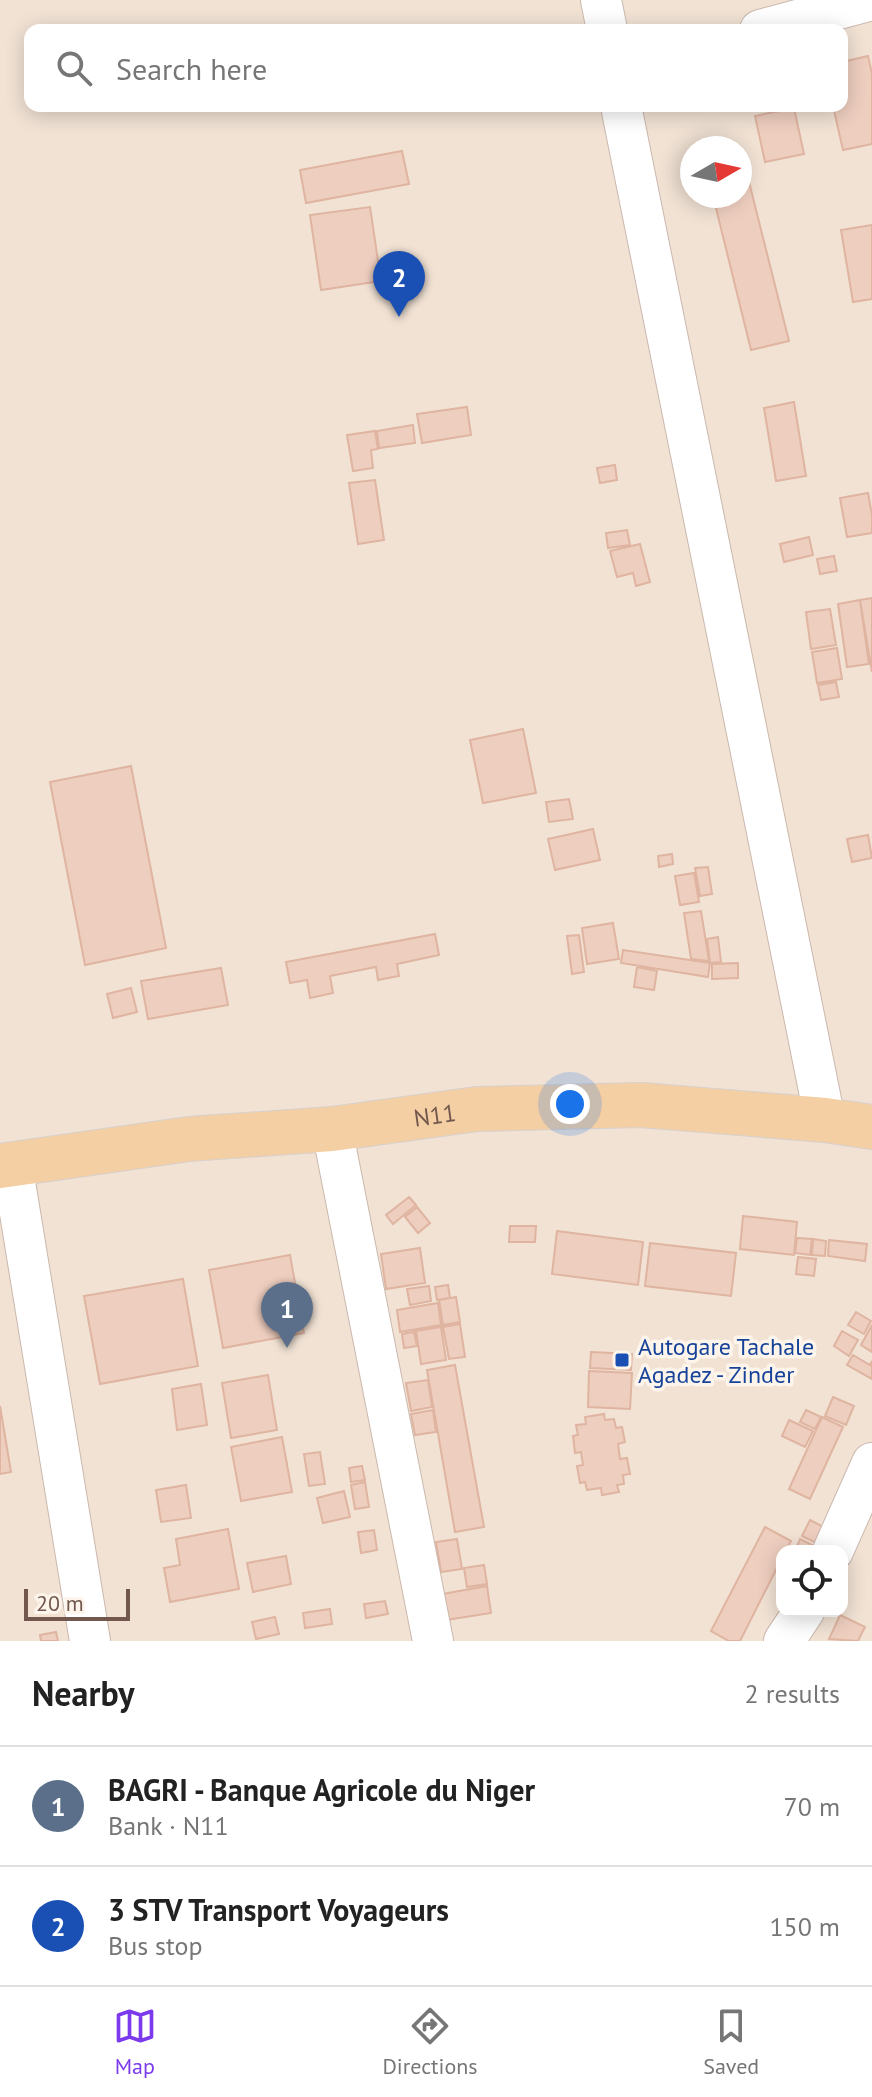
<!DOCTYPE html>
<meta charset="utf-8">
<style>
:root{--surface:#fff;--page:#f2f2f2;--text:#222;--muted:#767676;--line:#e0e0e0;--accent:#7c3aed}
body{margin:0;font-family:"PT Sans",sans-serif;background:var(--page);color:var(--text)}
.controls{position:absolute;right:24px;bottom:24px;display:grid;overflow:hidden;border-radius:16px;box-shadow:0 4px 20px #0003}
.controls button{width:72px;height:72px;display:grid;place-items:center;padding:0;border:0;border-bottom:2px solid var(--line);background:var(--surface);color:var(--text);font:40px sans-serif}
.compass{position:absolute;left:680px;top:136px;width:72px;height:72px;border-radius:50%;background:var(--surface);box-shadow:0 4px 20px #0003;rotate:81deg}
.scale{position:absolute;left:24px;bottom:20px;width:106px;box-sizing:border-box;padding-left:8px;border:4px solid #71574d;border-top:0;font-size:22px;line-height:28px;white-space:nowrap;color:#71574d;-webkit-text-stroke:6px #fdf5eb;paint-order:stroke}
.you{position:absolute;left:570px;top:1104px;width:28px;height:28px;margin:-20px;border:6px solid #fff;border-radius:50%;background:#1a73e8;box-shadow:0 0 0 12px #1a73e833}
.badge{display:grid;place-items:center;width:52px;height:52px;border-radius:50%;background:var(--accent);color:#fff;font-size:26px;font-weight:700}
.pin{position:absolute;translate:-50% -66px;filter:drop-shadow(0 2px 4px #0008)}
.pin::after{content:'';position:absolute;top:42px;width:28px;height:24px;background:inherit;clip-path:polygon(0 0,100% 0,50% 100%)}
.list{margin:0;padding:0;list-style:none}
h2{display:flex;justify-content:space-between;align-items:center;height:104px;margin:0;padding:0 32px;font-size:34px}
h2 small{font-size:26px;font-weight:400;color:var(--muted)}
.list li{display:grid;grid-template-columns:52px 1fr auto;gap:24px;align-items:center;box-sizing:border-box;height:120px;padding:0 32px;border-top:2px solid var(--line)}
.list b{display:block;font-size:30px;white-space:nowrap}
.list p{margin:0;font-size:26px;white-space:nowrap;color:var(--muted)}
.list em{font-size:26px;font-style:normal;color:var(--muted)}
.icon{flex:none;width:44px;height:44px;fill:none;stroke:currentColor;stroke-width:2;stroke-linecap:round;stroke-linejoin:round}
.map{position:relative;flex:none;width:872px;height:1641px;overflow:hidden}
.search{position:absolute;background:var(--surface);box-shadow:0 4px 20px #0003;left:24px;right:24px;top:24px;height:88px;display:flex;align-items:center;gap:20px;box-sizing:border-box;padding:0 28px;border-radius:16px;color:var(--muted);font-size:30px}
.sheet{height:344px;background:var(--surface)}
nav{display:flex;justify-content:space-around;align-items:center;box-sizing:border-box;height:112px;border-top:2px solid var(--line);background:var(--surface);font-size:22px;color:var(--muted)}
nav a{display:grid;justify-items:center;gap:4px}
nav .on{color:var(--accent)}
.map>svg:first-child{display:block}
.residential{fill:#f1e2d4;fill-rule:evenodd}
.building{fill:#eecebf;stroke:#dfb4a1;stroke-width:2}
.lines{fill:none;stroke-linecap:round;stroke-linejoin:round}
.minor-casing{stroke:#cbb8ad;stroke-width:42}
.primary-casing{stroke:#d7d0cd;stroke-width:46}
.minor{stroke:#fff;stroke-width:40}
.primary{stroke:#f4cfa3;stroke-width:44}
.transit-dot{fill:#1a4fb4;stroke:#fdf5eb;stroke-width:3}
.labels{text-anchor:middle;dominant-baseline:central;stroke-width:7;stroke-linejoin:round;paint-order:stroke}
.street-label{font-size:24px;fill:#71574d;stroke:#fdf5eb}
.transit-label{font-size:24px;fill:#164399;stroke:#fdf5eb;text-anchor:start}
</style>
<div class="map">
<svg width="872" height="1641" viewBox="0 0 872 1641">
<rect width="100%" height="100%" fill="#faf1e5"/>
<path class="residential" d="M 0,0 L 872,0 L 872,1641 L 0,1641 ZM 30,30 L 842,30 L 842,106 L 30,106 ZM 692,148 L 740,148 L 740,196 L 692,196 ZM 782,1551 L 842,1551 L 842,1611 L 782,1611 Z"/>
<path class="building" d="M 868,56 L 872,74 L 872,144 L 843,150 L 833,106 L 842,106 L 842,62 Z
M 794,108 L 804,154 L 765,162 L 755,116 Z
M 402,151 L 409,184 L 306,203 L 300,170 Z
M 744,162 L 789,341 L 751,350 L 713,196 L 740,196 L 740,163 Z
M 370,207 L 381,281 L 321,290 L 310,215 Z
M 872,225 L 872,299 L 853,302 L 841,230 Z
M 794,402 L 806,476 L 776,481 L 764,408 Z
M 467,407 L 471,435 L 422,443 L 417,414 Z
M 413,425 L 415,443 L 379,448 L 377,431 Z
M 375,431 L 378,449 L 371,450 L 373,468 L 353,471 L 347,435 Z
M 615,465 L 617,480 L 600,483 L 597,468 Z
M 375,480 L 384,540 L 358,544 L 349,483 Z
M 868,493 L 872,515 L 872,533 L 847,537 L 840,498 Z
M 627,530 L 630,545 L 608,548 L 606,533 Z
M 809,537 L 813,555 L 784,562 L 780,544 Z
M 640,544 L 650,582 L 636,586 L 633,573 L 617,577 L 610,551 Z
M 834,556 L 837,571 L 820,574 L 817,559 Z
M 872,598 L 872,672 L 860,600 Z
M 860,600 L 869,664 L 847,667 L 838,604 Z
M 830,609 L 836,645 L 811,649 L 806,612 Z
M 837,648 L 842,679 L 817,683 L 812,652 Z
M 836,682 L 839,697 L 821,700 L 818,685 Z
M 523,729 L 536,793 L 483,803 L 470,740 Z
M 131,766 L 166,948 L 85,965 L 50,782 Z
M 569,799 L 573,819 L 549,822 L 546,802 Z
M 593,829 L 600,860 L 555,870 L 548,839 Z
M 868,835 L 872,858 L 852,862 L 847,839 Z
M 672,854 L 673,864 L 659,867 L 658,856 Z
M 708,867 L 712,894 L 700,896 L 695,868 Z
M 694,873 L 699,902 L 680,905 L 675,876 Z
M 701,911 L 709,961 L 691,959 L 684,913 Z
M 613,923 L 619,959 L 587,964 L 582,928 Z
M 435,934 L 439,955 L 397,964 L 399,976 L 378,980 L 376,967 L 330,976 L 333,993 L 310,998 L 307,980 L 290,983 L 286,962 Z
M 579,935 L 584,972 L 572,974 L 567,936 Z
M 718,937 L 721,962 L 710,963 L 707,939 Z
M 623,950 L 710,963 L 708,977 L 621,963 Z
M 738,963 L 738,978 L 712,979 L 712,964 Z
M 637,967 L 657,971 L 654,990 L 634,987 Z
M 221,968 L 228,1005 L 148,1019 L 141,981 Z
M 131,988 L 137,1012 L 113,1018 L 107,994 Z
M 409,1197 L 416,1205 L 393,1224 L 386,1215 Z
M 417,1207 L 430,1223 L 418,1233 L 405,1217 Z
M 743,1216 L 797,1222 L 794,1255 L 740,1249 Z
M 510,1226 L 536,1226 L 535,1242 L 509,1242 Z
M 557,1231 L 643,1242 L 638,1285 L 552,1274 Z
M 797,1238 L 812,1239 L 810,1255 L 795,1253 Z
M 813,1239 L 826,1241 L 825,1256 L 812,1255 Z
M 829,1240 L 867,1244 L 865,1261 L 828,1256 Z
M 650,1243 L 736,1253 L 731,1296 L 645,1286 Z
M 420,1248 L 425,1283 L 386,1289 L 381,1254 Z
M 290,1255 L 304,1333 L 223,1348 L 209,1270 Z
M 798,1257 L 816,1259 L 814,1276 L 796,1274 Z
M 183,1279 L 198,1366 L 100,1384 L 84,1296 Z
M 448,1285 L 450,1298 L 437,1300 L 435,1287 Z
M 429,1286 L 431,1301 L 410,1305 L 407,1289 Z
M 456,1297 L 460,1322 L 443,1325 L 439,1300 Z
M 438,1303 L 441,1325 L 400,1332 L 397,1310 Z
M 856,1312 L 871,1321 L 864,1334 L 848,1325 Z
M 460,1324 L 465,1357 L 449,1359 L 443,1327 Z
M 872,1325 L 872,1352 L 861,1345 Z
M 441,1327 L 446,1360 L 421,1364 L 416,1331 Z
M 842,1331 L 858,1340 L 849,1356 L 834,1346 Z
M 414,1332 L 417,1346 L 404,1348 L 402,1334 Z
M 591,1352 L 632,1354 L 631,1370 L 590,1368 Z
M 853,1355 L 870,1365 L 872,1361 L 872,1379 L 847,1365 Z
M 455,1365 L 484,1527 L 455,1532 L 427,1370 Z
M 589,1371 L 632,1373 L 630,1409 L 588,1407 Z
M 268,1375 L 277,1430 L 231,1438 L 222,1383 Z
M 428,1380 L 432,1407 L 411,1411 L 406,1383 Z
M 201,1384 L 207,1425 L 177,1430 L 172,1389 Z
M 833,1397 L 854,1406 L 846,1425 L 825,1416 Z
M 0,1406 L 11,1472 L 0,1474 Z
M 433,1410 L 436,1432 L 415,1435 L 411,1414 Z
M 806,1410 L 821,1417 L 815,1429 L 800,1422 Z
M 604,1414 L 605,1420 L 614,1419 L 616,1428 L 622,1427 L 625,1442 L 618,1444 L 620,1459 L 627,1458 L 630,1474 L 623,1475 L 624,1484 L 617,1485 L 619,1492 L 602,1495 L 601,1488 L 587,1490 L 585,1482 L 580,1483 L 577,1466 L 583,1465 L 581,1452 L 575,1453 L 573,1436 L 578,1435 L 576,1425 L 586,1424 L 585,1417 Z
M 822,1417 L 843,1427 L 810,1499 L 789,1489 Z
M 789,1420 L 813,1431 L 805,1447 L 782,1436 Z
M 282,1437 L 292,1492 L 241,1501 L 231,1447 Z
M 320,1452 L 325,1484 L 309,1486 L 304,1454 Z
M 362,1466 L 365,1480 L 351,1482 L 349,1468 Z
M 365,1482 L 369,1507 L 355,1509 L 351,1485 Z
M 186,1485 L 191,1518 L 161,1522 L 156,1490 Z
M 344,1491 L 350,1517 L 323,1523 L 317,1498 Z
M 810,1520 L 835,1533 L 827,1548 L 802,1536 Z
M 765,1527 L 791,1541 L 786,1551 L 782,1551 L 782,1558 L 740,1641 L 729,1641 L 711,1631 Z
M 228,1529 L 239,1589 L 170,1602 L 164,1568 L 180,1565 L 176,1539 Z
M 374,1530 L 377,1550 L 361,1553 L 358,1532 Z
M 457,1539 L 462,1569 L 441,1572 L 436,1542 Z
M 800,1539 L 824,1551 L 795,1551 Z
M 286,1556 L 291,1584 L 253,1592 L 247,1563 Z
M 484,1565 L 487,1584 L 467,1587 L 464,1568 Z
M 487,1586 L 491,1613 L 446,1620 L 442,1594 Z
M 385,1601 L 388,1614 L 366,1618 L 364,1604 Z
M 330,1609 L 332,1624 L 305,1628 L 303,1613 Z
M 840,1615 L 865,1627 L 858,1641 L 829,1639 Z
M 275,1617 L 279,1634 L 256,1639 L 252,1622 Z
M 56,1632 L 58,1641 L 41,1641 L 40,1635 Z"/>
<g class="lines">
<g class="minor-casing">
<path id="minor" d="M 601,0 L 607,30
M 760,30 L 872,0
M 621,106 L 825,1120
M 332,1129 L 433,1641
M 12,1164 L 90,1641
M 833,1551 L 872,1463
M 784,1641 L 804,1611"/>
</g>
<g class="primary-casing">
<g id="primary">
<path id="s1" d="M 0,1166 L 189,1139 L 332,1129 L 477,1109 L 641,1105 L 825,1120 L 872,1127"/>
</g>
</g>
<use href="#minor" class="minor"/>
<use href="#primary" class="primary"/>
</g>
<rect class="transit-dot" x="614" y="1352" width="16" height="16" rx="4"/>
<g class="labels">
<g class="street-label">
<text stroke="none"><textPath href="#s1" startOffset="438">N11</textPath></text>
</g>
<g class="transit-label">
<text x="638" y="1346">Autogare Tachale<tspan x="638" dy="28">Agadez - Zinder</tspan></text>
</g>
</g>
</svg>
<div class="controls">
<button><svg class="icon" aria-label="locate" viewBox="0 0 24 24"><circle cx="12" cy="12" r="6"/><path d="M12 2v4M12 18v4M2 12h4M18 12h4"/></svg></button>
</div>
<svg class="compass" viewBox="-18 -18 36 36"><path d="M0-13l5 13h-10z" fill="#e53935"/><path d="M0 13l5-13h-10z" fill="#767676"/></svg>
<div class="scale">20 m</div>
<div class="you"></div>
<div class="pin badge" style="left:287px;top:1348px;background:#5c6f8a">1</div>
<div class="pin badge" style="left:399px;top:317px;background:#1a4fb4">2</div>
<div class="search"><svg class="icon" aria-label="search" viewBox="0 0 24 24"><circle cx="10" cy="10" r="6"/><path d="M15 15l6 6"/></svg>Search here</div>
</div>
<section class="sheet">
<h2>Nearby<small>2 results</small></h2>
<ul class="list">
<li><span class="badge" style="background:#5c6f8a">1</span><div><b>BAGRI - Banque Agricole du Niger</b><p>Bank · N11</p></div><em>70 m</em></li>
<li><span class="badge" style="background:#1a4fb4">2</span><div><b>3 STV Transport Voyageurs</b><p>Bus stop</p></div><em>150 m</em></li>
</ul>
</section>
<nav>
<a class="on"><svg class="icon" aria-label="map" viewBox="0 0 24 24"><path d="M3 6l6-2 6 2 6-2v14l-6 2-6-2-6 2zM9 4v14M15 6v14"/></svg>Map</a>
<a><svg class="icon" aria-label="directions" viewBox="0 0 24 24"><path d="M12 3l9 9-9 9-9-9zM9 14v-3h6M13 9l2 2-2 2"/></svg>Directions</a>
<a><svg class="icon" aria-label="saved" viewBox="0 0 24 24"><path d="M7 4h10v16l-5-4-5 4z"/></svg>Saved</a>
</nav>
